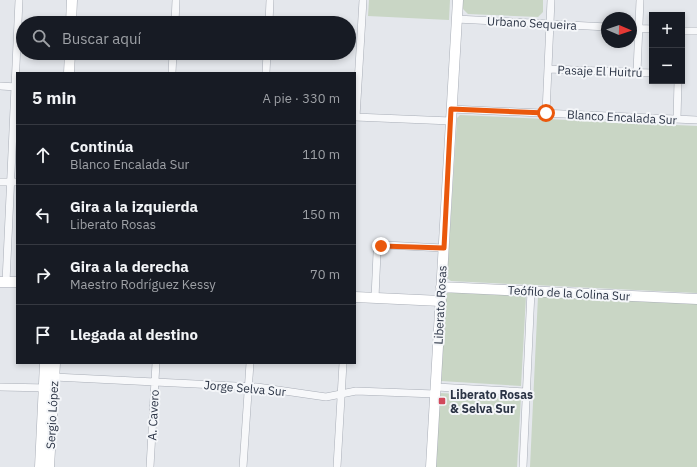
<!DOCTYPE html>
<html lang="es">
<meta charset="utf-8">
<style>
:root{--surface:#171b24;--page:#242831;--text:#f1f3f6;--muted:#9ea1a6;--line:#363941}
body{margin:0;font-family:"IBM Plex Sans",sans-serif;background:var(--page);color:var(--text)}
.controls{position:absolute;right:12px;top:12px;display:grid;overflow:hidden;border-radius:0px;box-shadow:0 2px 6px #0003}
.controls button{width:36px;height:36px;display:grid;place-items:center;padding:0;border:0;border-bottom:1px solid var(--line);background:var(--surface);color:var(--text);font:20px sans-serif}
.compass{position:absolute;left:601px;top:12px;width:36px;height:36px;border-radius:50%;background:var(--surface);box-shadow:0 2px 6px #0003;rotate:92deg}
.stop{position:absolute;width:12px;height:12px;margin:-9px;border:3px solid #ea580c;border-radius:50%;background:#fff}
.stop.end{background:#ea580c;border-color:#fff;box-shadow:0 1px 4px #0008}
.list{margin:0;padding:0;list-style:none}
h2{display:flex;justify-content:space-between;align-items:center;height:52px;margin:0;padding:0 16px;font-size:17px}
h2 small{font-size:13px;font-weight:400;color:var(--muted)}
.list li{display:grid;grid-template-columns:26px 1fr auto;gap:12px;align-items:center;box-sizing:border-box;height:60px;padding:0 16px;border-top:1px solid var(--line)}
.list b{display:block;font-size:15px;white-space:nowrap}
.list p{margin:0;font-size:13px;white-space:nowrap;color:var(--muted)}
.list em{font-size:13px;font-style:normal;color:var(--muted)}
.icon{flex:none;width:22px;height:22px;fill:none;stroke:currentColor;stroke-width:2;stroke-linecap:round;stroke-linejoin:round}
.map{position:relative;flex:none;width:697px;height:467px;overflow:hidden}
.search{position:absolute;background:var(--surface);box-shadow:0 2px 6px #0003;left:16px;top:16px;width:340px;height:44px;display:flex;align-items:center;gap:10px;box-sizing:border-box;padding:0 14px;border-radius:22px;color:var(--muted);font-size:15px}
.panel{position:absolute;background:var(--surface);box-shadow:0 2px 6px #0003;left:16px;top:72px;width:340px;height:292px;border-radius:0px}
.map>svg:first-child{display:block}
.green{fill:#c9d6c5}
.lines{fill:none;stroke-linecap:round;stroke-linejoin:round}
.street-casing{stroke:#a9aeb7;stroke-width:8}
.secondary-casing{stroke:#a9aeb7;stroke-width:11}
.street{stroke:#f7f8fa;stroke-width:7}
.secondary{stroke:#fff;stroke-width:10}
.route{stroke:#ea580c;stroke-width:5}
.poi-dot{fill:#d1495b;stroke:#f4f6f9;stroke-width:1.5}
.labels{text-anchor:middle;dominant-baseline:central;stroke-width:4;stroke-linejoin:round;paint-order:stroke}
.street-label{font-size:12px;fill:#2b3445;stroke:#f4f6f9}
.poi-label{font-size:12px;font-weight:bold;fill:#2b3445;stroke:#f4f6f9;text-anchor:start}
</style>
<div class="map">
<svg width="697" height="467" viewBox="0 0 697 467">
<rect width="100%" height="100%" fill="#e4e7ec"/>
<path class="green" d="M 369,0 L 450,0 L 449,20 L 368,16 Z
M 463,0 L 543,0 L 543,12 L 538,17 L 468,14 L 463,9 Z
M 460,115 L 697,126 L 697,293 L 451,281 L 447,278 L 457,118 Z
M 446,292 L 526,296 L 521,386 L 441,381 Z
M 538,296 L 697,304 L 697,467 L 530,467 Z
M 440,393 L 521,397 L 517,467 L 436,467 Z"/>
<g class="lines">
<g class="street-casing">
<path id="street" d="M 456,19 L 607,27
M 175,23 L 176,0
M 269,23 L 270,0
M 631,28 L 652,29
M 682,31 L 697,31
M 548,69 L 652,73
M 637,72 L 640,0
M 172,73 L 173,53
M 266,73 L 267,53
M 0,86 L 17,87
M 451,109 L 697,120
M 546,113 L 551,0
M 355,117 L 451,121
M 356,117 L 363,0
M 677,119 L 678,81
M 0,182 L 17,182
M 6,282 L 19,0
M 375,298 L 377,253 L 379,247 L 385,245 L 443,248
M 54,377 L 257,387 L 326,397 L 356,391 L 435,394
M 0,387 L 48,388
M 436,387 L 526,392
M 150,467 L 156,363
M 243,467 L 250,363
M 337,467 L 343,363
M 523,467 L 531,291"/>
</g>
<g class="secondary-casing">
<path id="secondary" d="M 71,23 L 72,0
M 69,73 L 70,53
M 0,282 L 17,282
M 441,287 L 697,299
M 355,297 L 441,301
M 40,467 L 45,363
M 49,467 L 55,363
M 431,467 L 458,0"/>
</g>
<use href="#street" class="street"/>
<use href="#secondary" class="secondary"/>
</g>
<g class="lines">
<path class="route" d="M 381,246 L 444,248 L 451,109 L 546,113"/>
</g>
<rect class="poi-dot" x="438" y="397" width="8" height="8" rx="2"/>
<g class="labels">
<g class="street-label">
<text transform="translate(532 23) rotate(3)">Urbano Sequeira</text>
<text transform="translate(600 71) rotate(2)">Pasaje El Huitrú</text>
<text transform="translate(622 117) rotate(3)">Blanco Encalada Sur</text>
<text transform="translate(569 293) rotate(3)">Teófilo de la Colina Sur</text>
<text transform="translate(440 305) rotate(-87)">Liberato Rosas</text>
<text transform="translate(245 388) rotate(5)">Jorge Selva Sur</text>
<text transform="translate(52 415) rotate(-87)">Sergio López</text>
<text transform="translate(153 415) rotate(-87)">A. Cavero</text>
</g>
<g class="poi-label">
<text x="450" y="394">Liberato Rosas<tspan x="450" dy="14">&amp; Selva Sur</tspan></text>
</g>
</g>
</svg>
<div class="controls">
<button>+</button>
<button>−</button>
</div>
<svg class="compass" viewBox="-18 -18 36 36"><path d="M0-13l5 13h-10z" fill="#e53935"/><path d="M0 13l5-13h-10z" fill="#9ea1a6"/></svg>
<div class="stop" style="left:546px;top:113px"></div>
<div class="stop end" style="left:381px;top:246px"></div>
<div class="search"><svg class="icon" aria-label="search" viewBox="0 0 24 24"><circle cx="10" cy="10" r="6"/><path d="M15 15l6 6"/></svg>Buscar aquí</div>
<section class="panel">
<h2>5 min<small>A pie · 330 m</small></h2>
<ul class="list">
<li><svg class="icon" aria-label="ahead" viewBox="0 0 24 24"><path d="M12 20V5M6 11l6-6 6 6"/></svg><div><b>Continúa</b><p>Blanco Encalada Sur</p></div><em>110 m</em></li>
<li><svg class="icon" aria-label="left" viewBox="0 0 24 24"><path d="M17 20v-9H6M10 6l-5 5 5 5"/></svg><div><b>Gira a la izquierda</b><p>Liberato Rosas</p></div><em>150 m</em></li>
<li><svg class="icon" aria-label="right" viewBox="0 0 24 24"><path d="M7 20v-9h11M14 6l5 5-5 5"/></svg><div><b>Gira a la derecha</b><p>Maestro Rodríguez Kessy</p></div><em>70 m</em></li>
<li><svg class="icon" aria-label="arrive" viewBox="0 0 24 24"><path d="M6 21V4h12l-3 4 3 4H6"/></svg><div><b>Llegada al destino</b></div></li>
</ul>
</section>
</div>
